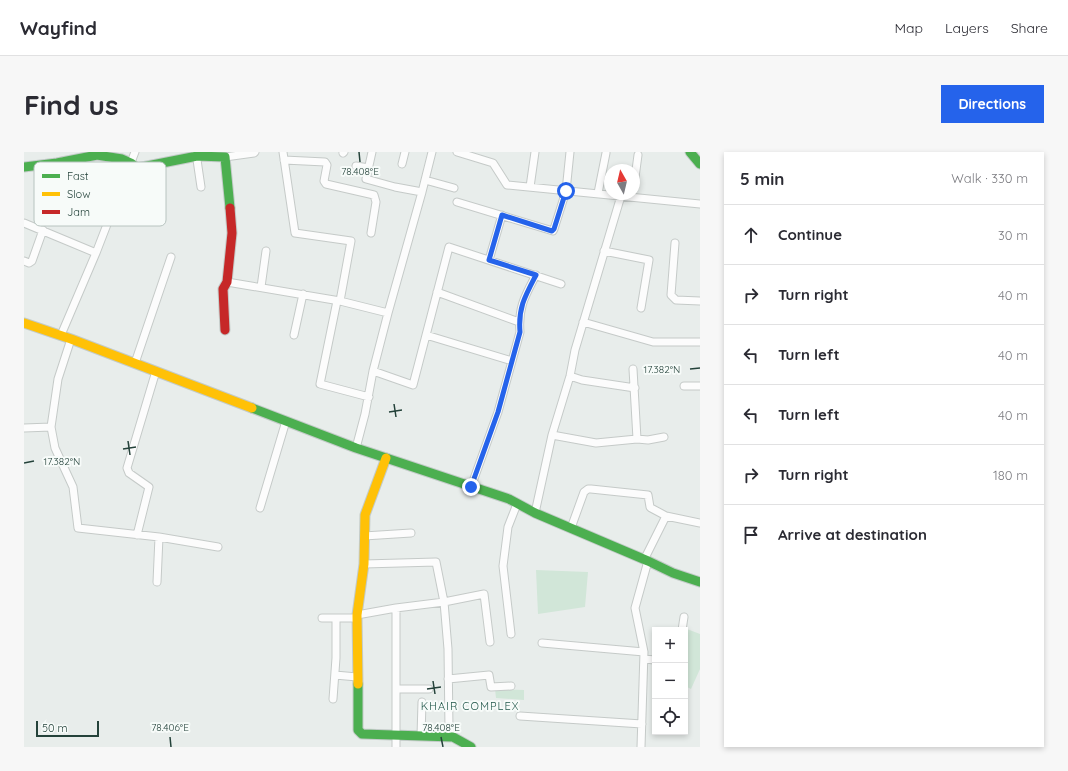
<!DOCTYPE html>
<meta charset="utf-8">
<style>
:root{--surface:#fff;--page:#f7f7f7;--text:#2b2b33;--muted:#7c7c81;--line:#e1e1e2;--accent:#2563eb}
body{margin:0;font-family:Quicksand,sans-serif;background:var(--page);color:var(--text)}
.controls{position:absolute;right:12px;bottom:12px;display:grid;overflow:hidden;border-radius:0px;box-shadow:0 2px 6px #0003}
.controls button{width:36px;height:36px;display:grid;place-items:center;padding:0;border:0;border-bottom:1px solid var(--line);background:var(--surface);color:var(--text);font:20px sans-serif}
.compass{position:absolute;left:580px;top:12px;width:36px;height:36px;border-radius:50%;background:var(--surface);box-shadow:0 2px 6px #0003;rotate:352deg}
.scale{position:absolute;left:12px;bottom:10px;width:63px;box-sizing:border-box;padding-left:4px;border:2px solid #24423a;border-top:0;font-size:11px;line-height:14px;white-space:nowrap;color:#24423a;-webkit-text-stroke:3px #f7fbf9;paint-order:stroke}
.stop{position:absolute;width:12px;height:12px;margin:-9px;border:3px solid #2563eb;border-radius:50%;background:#fff}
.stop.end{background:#2563eb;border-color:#fff;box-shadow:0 1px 4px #0008}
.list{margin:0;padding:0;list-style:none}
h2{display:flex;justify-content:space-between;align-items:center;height:52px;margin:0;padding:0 16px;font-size:17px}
h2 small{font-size:13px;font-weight:400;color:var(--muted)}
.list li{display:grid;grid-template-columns:26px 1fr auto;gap:12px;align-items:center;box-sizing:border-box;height:60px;padding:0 16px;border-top:1px solid var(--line)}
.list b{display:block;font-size:15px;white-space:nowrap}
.list em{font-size:13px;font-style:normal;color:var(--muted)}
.icon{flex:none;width:22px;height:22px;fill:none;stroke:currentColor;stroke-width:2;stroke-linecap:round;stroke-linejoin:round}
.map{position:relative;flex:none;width:676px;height:595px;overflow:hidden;border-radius:0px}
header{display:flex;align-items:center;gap:24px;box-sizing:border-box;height:56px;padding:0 20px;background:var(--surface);border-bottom:1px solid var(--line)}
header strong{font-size:19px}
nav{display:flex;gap:22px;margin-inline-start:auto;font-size:14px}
.intro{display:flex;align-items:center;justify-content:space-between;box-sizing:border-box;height:96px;padding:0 24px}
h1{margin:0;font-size:28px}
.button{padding:10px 18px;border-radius:0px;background:var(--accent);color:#fff;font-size:14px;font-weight:700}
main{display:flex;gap:24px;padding:0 24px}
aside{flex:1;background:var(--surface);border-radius:0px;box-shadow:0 2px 6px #0003}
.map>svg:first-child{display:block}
.green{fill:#d1e6d8}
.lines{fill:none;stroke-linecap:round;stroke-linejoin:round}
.street-casing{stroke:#c5cac8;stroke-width:9}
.fast-casing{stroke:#c3cbc8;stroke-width:11}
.slow-casing{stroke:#c3cbc8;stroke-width:11}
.jam-casing{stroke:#c3cbc8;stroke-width:11}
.street{stroke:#fcfcfc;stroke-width:7}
.fast{stroke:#4caf50;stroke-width:9}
.slow{stroke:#ffc107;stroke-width:9}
.jam{stroke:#c62828;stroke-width:9}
.route{stroke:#2563eb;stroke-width:5}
.ticks{fill:none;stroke:#24423a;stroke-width:1.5}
.labels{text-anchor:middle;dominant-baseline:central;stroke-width:4;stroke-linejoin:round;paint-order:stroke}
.neighbourhood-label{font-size:11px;letter-spacing:1px;fill:#1f5548;stroke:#f7fbf9}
.key{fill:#f7fbf9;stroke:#b8c4c0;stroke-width:1}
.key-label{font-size:11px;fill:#24423a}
.ticks-label{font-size:10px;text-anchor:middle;fill:#24423a;stroke:#f7fbf9;stroke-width:4;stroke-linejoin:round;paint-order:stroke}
</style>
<header>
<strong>Wayfind</strong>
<nav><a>Map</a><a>Layers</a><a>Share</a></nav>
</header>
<div class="intro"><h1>Find us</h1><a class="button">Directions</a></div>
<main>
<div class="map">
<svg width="676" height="595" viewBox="0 0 676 595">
<rect width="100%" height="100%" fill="#e8edeb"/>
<path class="green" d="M 512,418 L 564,420 L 561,455 L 514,462 Z
M 655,474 L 676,482 L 676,517 L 667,537 L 661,534 L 661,478 L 653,478 Z
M 471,537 L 500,538 L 500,548 L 472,546 Z"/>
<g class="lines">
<g class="street-casing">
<path id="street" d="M 259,0 L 271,81 L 327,89 L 316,149
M 348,0 L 342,27 L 371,35 L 398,40
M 433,0 L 469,11 L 483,33 L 676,52
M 172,1 L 177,35
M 319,1 L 320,0
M 201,5 L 230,1 L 231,0
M 260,8 L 301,10 L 303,13 L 300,29 L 302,32 L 350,43 L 352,50 L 347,81
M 39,9 L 45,54
M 378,12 L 381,0
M 332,14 L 345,16
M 401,28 L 430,36
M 610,33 L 614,3
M 506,35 L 511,0
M 574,41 L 582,1
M 433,50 L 529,79 L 530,77 L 542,39 L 546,0
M 0,71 L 72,101
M 651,91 L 647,143 L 652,148 L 676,149
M 580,99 L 625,108 L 617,156
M 465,108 L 478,63
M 0,109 L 5,111 L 8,109 L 19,78
M 203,130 L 316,149 L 364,161
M 237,135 L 242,99
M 413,140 L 495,170
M 313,149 L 296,232 L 345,245
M 559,170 L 629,190 L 676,190
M 37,183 L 72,101 L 111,0
M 270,183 L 279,142
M 402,183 L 488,209
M 47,187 L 34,227 L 27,275 L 31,296 L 49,335 L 54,376 L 135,385 L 194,395
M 111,211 L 147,105
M 609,217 L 613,287
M 349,219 L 389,233 L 425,95 L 537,132
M 546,224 L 558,228 L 611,236
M 660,234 L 676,234
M 0,276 L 27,275
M 528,283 L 572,291 L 613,287 L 624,288 L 640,285
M 332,296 L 341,262 L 349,219 L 364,161 L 398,40 L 408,0
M 447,335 L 474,260 L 496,180 C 494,155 501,144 512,123
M 236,356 L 262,269
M 511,361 L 528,283 L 546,224 L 551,198 L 597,44
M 547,376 L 560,340 L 564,337 L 567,337 L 624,343 L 626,355 L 627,356 L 642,364 L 676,371
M 113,383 L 125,335 L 105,321 L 103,316 L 132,219
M 340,384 L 387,381
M 620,408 L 642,364
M 340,412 L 412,410 L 420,450 L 424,497 L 425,577 L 429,585
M 133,430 L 135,385
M 372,456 L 372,595
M 333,463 L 372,456 L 420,450 L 460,442 L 466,490
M 298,466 L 333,466
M 658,478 L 660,465
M 487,482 L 479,414 L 484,375 L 493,352
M 518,491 L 620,500
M 620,507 L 631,508
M 311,523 L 333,525
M 424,527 L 465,523 L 467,535 L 487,534
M 373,537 L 405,537
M 309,547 L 312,506 L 312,466
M 496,564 L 618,572
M 397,584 L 398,550
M 617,595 L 620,500 L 611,456 L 624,409"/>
</g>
<g class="fast-casing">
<path id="fast" d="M 666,0 L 676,12
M 0,15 L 33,11 L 73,3 L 98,7 L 107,11 L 113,16 L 173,4 L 201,5 L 206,56
M 228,256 L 332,296 L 485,347 L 511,361 L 624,409 L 649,421 L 676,430
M 334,532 L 334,578 L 338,582 L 429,585 L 447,595"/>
</g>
<g class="slow-casing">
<path id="slow" d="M 0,171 L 47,187 L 228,256
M 334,532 L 333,463 L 340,412 L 341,363 L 362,306"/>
</g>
<g class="jam-casing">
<path id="jam" d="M 201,178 L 199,137 L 203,130 L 208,81 L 206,56"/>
</g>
<use href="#street" class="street"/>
<use href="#fast" class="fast"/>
<use href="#slow" class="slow"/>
<use href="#jam" class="jam"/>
</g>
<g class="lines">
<path class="route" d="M 447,335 L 474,260 L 496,180 C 494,156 501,144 512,123 L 465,108 L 478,63 L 528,79 L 530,77 L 542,39"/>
</g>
<path class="ticks" d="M 335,0 L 336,10M 666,217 L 676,216M 370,252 L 372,265M 365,260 L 378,258M 104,289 L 106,303M 99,297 L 112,295M 0,311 L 10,309M 409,529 L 411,542M 403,537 L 417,535M 146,585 L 147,595M 417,585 L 419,595"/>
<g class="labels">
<g class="neighbourhood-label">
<text x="446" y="554">KHAIR COMPLEX</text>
</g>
</g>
<rect x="10" y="10" width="132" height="64" rx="6" class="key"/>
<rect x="18" y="22" width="18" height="4" fill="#4caf50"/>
<rect x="18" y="40" width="18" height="4" fill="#ffc107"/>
<rect x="18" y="58" width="18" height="4" fill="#c62828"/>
<g class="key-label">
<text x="43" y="28">Fast</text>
<text x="43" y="46">Slow</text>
<text x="43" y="64">Jam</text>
</g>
<g class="ticks-label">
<text x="336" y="23">78.408°E</text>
<text x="638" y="221">17.382°N</text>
<text x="38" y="313">17.382°N</text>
<text x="146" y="579">78.406°E</text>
<text x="417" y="579">78.408°E</text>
</g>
</svg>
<div class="controls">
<button>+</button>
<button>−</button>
<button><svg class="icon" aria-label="locate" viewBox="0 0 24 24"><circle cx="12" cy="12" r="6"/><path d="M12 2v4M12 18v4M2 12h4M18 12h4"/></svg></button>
</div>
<svg class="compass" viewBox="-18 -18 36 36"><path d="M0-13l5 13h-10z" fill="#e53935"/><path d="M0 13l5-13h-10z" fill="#7c7c81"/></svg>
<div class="scale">50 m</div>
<div class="stop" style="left:542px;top:39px"></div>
<div class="stop end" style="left:447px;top:335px"></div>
</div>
<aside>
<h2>5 min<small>Walk · 330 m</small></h2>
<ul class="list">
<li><svg class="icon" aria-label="ahead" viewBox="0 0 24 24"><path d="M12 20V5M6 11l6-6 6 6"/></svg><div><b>Continue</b></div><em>30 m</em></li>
<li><svg class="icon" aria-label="right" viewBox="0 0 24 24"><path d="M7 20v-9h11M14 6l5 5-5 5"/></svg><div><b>Turn right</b></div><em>40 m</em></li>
<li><svg class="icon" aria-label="left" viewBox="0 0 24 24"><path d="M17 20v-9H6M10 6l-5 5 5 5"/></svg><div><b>Turn left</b></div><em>40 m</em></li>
<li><svg class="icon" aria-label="left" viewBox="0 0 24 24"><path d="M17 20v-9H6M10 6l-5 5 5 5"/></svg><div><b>Turn left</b></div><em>40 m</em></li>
<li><svg class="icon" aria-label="right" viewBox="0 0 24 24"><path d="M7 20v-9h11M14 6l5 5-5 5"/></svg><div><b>Turn right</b></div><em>180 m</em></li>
<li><svg class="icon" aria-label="arrive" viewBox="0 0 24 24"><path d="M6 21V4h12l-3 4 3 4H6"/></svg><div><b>Arrive at destination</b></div></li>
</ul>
</aside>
</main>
